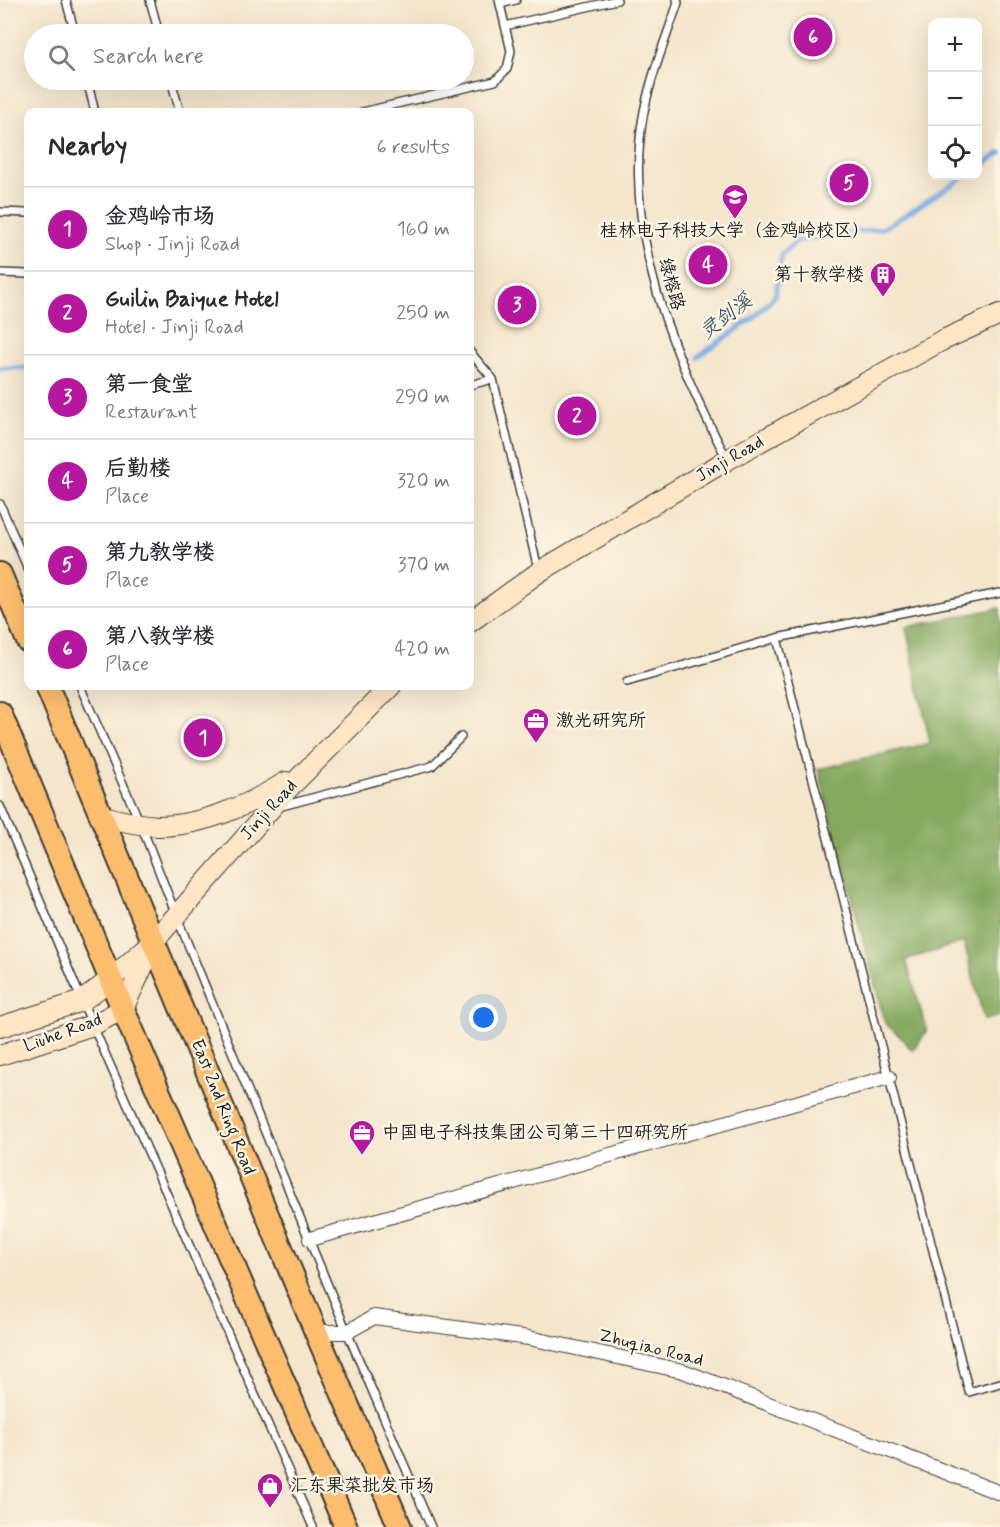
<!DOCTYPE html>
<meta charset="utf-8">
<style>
:root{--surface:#fff;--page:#f7f7f7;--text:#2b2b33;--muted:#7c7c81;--line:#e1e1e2;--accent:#b5179e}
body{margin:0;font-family:Mynerve,"LXGW WenKai TC",sans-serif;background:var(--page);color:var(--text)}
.controls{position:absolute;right:18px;top:18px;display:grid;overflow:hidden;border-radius:12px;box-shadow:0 6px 24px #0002}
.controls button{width:54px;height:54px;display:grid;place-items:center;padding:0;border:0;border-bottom:2px solid var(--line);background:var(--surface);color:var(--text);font:30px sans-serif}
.you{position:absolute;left:484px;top:1018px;width:21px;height:21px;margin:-15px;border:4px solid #fff;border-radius:50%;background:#1a73e8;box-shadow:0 0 0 9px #1a73e833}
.badge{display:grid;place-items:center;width:39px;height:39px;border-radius:50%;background:var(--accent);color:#fff;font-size:20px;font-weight:700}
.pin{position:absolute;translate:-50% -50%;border:3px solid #fff;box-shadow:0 2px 6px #0006}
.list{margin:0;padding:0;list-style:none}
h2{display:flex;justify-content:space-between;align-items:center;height:78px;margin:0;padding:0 24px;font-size:26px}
h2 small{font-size:20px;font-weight:400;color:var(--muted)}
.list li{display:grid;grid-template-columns:39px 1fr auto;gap:18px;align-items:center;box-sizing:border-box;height:84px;padding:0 24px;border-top:2px solid var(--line)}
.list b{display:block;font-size:22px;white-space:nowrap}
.list p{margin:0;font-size:20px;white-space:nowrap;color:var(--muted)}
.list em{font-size:20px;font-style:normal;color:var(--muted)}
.icon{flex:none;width:33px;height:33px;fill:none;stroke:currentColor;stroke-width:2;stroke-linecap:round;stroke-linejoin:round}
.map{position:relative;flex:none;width:1000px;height:1527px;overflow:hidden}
.search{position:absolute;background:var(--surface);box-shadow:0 6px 24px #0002;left:24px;top:24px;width:450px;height:66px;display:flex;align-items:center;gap:15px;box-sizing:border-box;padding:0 21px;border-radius:33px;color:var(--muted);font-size:22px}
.panel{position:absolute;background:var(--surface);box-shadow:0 6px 24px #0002;left:24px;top:108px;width:450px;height:582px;border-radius:12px}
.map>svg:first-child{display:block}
.forest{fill:#84a95f;stroke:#50623e;stroke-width:1.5}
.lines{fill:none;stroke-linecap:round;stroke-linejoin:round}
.stream{stroke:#76ace4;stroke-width:5}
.lane-casing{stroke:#3c3a36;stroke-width:10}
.street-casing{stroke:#3c3a36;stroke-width:16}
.secondary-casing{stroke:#3c3a36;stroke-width:22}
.primary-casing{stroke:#3c3a36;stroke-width:26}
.lane{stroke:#fff;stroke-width:7}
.street{stroke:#fff;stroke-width:14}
.secondary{stroke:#fee5c5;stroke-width:20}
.primary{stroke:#fcbd6e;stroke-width:22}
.labels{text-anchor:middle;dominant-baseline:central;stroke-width:5;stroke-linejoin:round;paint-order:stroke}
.poi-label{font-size:18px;fill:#1c1c1c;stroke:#fcf5e5;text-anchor:start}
.street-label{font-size:18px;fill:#1c1c1c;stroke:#fcf5e5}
.water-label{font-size:20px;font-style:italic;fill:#40566c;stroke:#fcf5e5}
</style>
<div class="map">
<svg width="1000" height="1527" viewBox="0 0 1000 1527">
<rect width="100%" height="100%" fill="#fcf5e5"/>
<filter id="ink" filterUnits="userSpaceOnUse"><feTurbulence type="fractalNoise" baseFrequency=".0167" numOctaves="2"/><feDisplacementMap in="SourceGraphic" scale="12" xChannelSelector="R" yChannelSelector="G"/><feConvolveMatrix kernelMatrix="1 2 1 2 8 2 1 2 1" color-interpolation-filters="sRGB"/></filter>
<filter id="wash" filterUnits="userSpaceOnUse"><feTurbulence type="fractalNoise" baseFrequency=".008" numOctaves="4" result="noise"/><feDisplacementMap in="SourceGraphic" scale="24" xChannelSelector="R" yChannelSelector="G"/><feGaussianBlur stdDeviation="1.35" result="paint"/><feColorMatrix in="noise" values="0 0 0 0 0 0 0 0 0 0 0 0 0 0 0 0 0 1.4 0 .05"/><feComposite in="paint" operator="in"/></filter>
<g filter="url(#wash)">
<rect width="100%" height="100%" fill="#f4e5cb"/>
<path class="forest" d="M 1000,608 L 1000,1016 L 984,1020 L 964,942 L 906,960 L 927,1031 L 912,1051 L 904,1040 L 885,1023 L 818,769 L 930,743 L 906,627 Z"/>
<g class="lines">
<path class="stream" d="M 978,168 L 1000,153
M 698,357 L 753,318 L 775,296 L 782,254 L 797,241 L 884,228 L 966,176
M 0,368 L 28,368"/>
</g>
</g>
<g filter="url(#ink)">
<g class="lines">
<g class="lane-casing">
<path id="lane" d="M 66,0 L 75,34
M 150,0 L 159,34
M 677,0 L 678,3 C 663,47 644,92 640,139 C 629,248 677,364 727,459
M 500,4 L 516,0
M 505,26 L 617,0
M 87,80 L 95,112
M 171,80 L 180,112
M 362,112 L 495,81 L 507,69 L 511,51 L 499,0
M 0,212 L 28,213
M 0,273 L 28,274
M 470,352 L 493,379 L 538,569
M 470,385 L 493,379
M 0,504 L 28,569
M 777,638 L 969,1392 L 1000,1383
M 627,682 L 777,638 L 1000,593
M 80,686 L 141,825 L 176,915 L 347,1332 L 431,1527
M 0,806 L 82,1001 L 313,1527
M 278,807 L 432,766 L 461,737"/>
</g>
<g class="street-casing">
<path id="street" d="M 310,1239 L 889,1077
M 316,1332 L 347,1332 L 374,1317 L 529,1338 L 683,1371 L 1000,1493"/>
</g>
<g class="secondary-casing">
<path id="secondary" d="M 470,622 L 539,572 L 727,460 L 941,341 L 1000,314
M 103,816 C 121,821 139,825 158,826 C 201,826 250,805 286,782
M 0,1027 L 82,1001 L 111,979 L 154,941 L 288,789 L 391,686
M 0,1055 L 93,1025 L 123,1009 L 151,949"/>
</g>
<g class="primary-casing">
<path id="primary" d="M 0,574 L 28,641
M 47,686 L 316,1332 L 400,1527
M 0,713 L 123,1009 L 346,1527"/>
</g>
<use href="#lane" class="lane"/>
<use href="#street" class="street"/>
<use href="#secondary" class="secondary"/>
<use href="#primary" class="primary"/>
</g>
</g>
<defs>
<g id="university-pin" transform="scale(1.35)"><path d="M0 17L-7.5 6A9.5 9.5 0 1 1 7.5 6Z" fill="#b5179e" stroke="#fcf5e5"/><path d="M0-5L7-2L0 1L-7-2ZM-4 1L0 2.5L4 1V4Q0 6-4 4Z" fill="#fff"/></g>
<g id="building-pin" transform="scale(1.35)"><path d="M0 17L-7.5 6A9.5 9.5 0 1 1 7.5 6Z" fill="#b5179e" stroke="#fcf5e5"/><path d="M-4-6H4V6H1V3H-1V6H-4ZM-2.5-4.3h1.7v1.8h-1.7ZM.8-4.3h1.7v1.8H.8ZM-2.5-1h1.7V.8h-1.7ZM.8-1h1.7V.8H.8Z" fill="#fff"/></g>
<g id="office-pin" transform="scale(1.35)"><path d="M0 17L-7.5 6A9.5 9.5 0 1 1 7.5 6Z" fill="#b5179e" stroke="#fcf5e5"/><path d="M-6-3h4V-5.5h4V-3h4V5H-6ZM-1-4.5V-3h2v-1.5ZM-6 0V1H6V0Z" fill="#fff"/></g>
<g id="shop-pin" transform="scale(1.35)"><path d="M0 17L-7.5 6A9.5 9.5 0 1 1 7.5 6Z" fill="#b5179e" stroke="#fcf5e5"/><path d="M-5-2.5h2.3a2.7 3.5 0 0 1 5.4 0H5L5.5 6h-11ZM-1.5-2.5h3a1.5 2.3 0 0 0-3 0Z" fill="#fff"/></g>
</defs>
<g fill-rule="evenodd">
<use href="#university-pin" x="735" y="197"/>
<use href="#building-pin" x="883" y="275"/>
<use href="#office-pin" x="536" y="721"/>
<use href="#office-pin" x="362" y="1133"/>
<use href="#shop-pin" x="270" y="1486"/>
</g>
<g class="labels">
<g class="poi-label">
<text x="735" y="231" text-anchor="middle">桂林电子科技大学（金鸡岭校区）</text>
<text x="864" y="275" text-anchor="end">第十教学楼</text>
<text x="556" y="721">激光研究所</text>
<text x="382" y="1133">中国电子科技集团公司第三十四研究所</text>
<text x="290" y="1486">汇东果菜批发市场</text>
</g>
<g class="street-label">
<text transform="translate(671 284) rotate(75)">绿榕路</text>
<text transform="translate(730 459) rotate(-30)">Jinji Road</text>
<text transform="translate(269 810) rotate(-48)">Jinji Road</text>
<text transform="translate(63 1033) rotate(-20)">Liuhe Road</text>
<text transform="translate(223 1107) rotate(68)">East 2nd Ring Road</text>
<text transform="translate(651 1348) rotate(14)">Zhuqiao Road</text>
</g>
<g class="water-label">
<text transform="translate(726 317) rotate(-38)">灵剑溪</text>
</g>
</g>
</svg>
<div class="controls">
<button>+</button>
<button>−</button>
<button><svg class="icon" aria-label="locate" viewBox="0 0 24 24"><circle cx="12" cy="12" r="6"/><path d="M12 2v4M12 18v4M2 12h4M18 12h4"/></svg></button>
</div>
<div class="you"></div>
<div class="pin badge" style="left:203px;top:738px">1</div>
<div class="pin badge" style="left:577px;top:416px">2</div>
<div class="pin badge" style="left:517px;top:305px">3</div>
<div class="pin badge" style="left:708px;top:265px">4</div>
<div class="pin badge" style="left:849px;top:183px">5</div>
<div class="pin badge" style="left:813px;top:37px">6</div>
<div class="search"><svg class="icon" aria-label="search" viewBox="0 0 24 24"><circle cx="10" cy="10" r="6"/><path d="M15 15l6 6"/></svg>Search here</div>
<section class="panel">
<h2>Nearby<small>6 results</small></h2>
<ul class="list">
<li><span class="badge">1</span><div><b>金鸡岭市场</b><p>Shop · Jinji Road</p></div><em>160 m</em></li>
<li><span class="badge">2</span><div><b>Guilin Baiyue Hotel</b><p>Hotel · Jinji Road</p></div><em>250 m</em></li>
<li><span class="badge">3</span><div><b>第一食堂</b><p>Restaurant</p></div><em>290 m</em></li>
<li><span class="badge">4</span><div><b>后勤楼</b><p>Place</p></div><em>320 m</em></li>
<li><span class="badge">5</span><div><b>第九教学楼</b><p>Place</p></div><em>370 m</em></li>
<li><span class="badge">6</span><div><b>第八教学楼</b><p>Place</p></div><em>420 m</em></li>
</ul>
</section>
</div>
